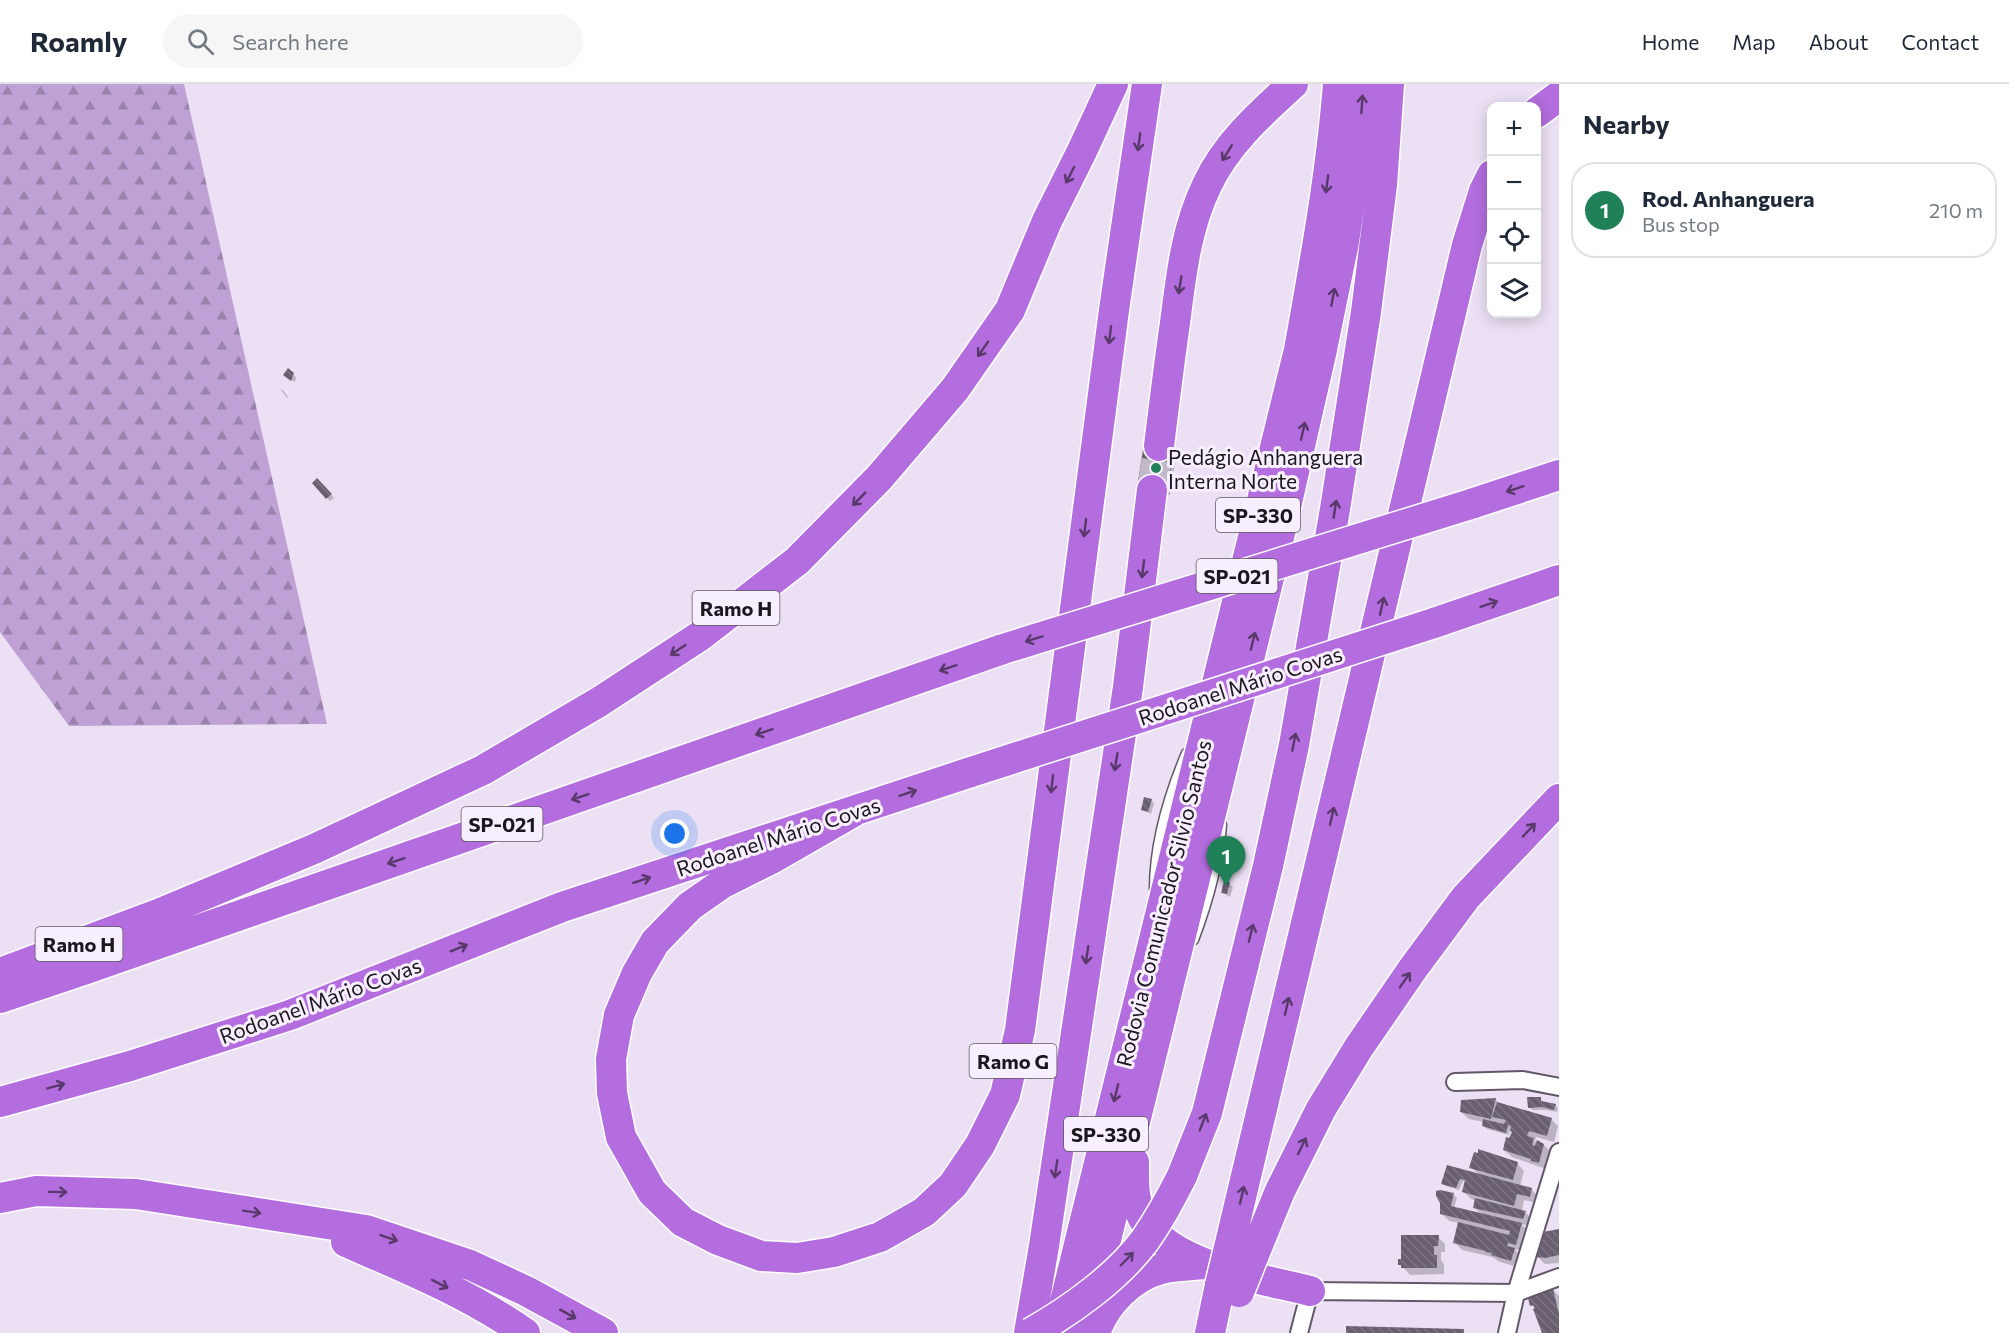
<!DOCTYPE html>
<meta charset="utf-8">
<style>
:root{--surface:#fff;--page:#f6f6f7;--text:#1f2937;--muted:#747a83;--line:#e0e1e3;--accent:#208058}
body{margin:0;font-family:Commissioner,sans-serif;background:var(--page);color:var(--text)}
.controls{position:absolute;right:18px;top:18px;display:grid;overflow:hidden;border-radius:12px;box-shadow:0 3px 15px #0003}
.controls button{width:54px;height:54px;display:grid;place-items:center;padding:0;border:0;border-bottom:2px solid var(--line);background:var(--surface);color:var(--text);font:30px sans-serif}
.you{position:absolute;left:675px;top:750px;width:21px;height:21px;margin:-15px;border:4px solid #fff;border-radius:50%;background:#1a73e8;box-shadow:0 0 0 9px #1a73e833}
.badge{display:grid;place-items:center;width:39px;height:39px;border-radius:50%;background:var(--accent);color:#fff;font-size:20px;font-weight:700}
.pin{position:absolute;translate:-50% -50px;filter:drop-shadow(0 2px 3px #0008)}
.pin::after{content:'';position:absolute;top:32px;width:21px;height:18px;background:inherit;clip-path:polygon(0 0,100% 0,50% 100%)}
.list{margin:0;padding:0;list-style:none}
h2{display:flex;justify-content:space-between;align-items:center;height:78px;margin:0;padding:0 24px;font-size:26px}
h2 small{font-size:20px;font-weight:400;color:var(--muted)}
.list li{display:grid;grid-template-columns:39px 1fr auto;gap:18px;align-items:center;box-sizing:border-box;height:96px;margin:0 12px 12px;padding:0 12px;border:2px solid var(--line);border-radius:24px}
.list b{display:block;font-size:22px;white-space:nowrap}
.list p{margin:0;font-size:20px;white-space:nowrap;color:var(--muted)}
.list em{font-size:20px;font-style:normal;color:var(--muted)}
.icon{flex:none;width:33px;height:33px;fill:none;stroke:currentColor;stroke-width:2;stroke-linecap:round;stroke-linejoin:round}
.map{position:relative;flex:none;width:1559px;height:1249px;overflow:hidden}
header{display:flex;align-items:center;gap:36px;box-sizing:border-box;height:84px;padding:0 30px;background:var(--surface);border-bottom:2px solid var(--line)}
header strong{font-size:28px}
nav{display:flex;gap:33px;margin-inline-start:auto;font-size:21px}
.search{width:420px;height:54px;background:var(--page);display:flex;align-items:center;gap:15px;box-sizing:border-box;padding:0 21px;border-radius:33px;color:var(--muted);font-size:22px}
main{display:flex}
aside{flex:1;background:var(--surface)}
.map>svg:first-child{display:block}
.forest{fill:url(#forest-firs)}
.shadow{fill:#0003}
.building{fill:url(#building-back-hatch)}
.lines{fill:none;stroke-linecap:round;stroke-linejoin:round}
.highway-tunnel{stroke:#c1b8c9;stroke-width:30;stroke-dasharray:30 15;stroke-linecap:butt}
.lane-casing{stroke:#625869;stroke-width:11}
.street-casing{stroke:#625869;stroke-width:20}
.highway-casing{stroke:#fff;stroke-width:33}
.lane{stroke:#fff;stroke-width:8}
.street{stroke:#fff;stroke-width:16}
.highway{stroke:#b36dde;stroke-width:30}
.highway-bridge-casing{stroke:#fff;stroke-width:33;stroke-linecap:butt}
.highway-bridge{stroke:#b36dde;stroke-width:30}
.oneway{stroke:#58396a}
.poi-dot{fill:#208058;stroke:#f7eefe;stroke-width:2}
.labels{text-anchor:middle;dominant-baseline:central;stroke-width:6;stroke-linejoin:round;paint-order:stroke}
.shield{fill:#f7eefe;stroke:#5d5860;stroke-width:1.5}
.shield-label{font-size:20px;font-weight:bold;fill:#1b171d}
.poi-label{font-size:21px;fill:#1b171d;stroke:#f7eefe;text-anchor:start}
.street-label{font-size:21px;fill:#1b171d;stroke:#f7eefe}
</style>
<header>
<strong>Roamly</strong>
<div class="search"><svg class="icon" aria-label="search" viewBox="0 0 24 24"><circle cx="10" cy="10" r="6"/><path d="M15 15l6 6"/></svg>Search here</div>
<nav><a>Home</a><a>Map</a><a>About</a><a>Contact</a></nav>
</header>
<main>
<div class="map">
<svg width="1559" height="1249" viewBox="0 0 1559 1249">
<defs>
<pattern id="forest-firs" width="22" height="20" patternUnits="userSpaceOnUse" patternTransform="scale(1.5)"><rect width="22" height="20" fill="#bfa1d5"/><path d="M5 1l3.5 6h-7zM16 11l3.5 6h-7z" fill="#9a82ac"/></pattern>
<pattern id="building-back-hatch" width="6" height="6" patternUnits="userSpaceOnUse" patternTransform="scale(1.5)"><rect width="6" height="6" fill="#695f70"/><path d="M-1 5l2 2M0 0l6 6M5-1l2 2" fill="none" stroke="#7e7683"/></pattern>
</defs>
<rect width="100%" height="100%" fill="#ebe0f4"/>
<path class="forest" d="M 0,0 L 184,0 L 327,640 L 69,642 L 0,548 Z"/>
<path class="shadow" d="M 293,290 L 296,293 L 295,298 L 288,294 Z
M 282,305 L 288,313 L 287,314 L 281,306 Z
M 1173,365 L 1177,368 L 1170,411 L 1142,406 Z
M 317,396 L 334,414 L 330,417 L 314,399 Z
M 1151,716 L 1154,719 L 1151,730 L 1143,725 Z
M 1229,800 L 1233,803 L 1230,813 L 1223,809 Z
M 1540,1014 L 1543,1018 L 1555,1021 L 1558,1024 L 1557,1028 L 1546,1026 L 1533,1026 L 1529,1023 Z
M 1495,1015 L 1501,1021 L 1551,1035 L 1558,1042 L 1554,1058 L 1536,1053 L 1535,1057 L 1537,1060 L 1544,1061 L 1551,1068 L 1546,1085 L 1512,1073 L 1504,1066 L 1513,1048 L 1510,1045 L 1509,1051 L 1487,1045 L 1483,1042 L 1484,1038 L 1469,1035 L 1461,1028 Z
M 1517,1079 L 1524,1087 L 1520,1102 L 1531,1105 L 1539,1113 L 1537,1119 L 1524,1116 L 1522,1127 L 1525,1128 L 1532,1135 L 1531,1142 L 1521,1140 L 1529,1147 L 1523,1167 L 1514,1165 L 1522,1173 L 1518,1183 L 1500,1178 L 1492,1173 L 1462,1166 L 1454,1158 L 1459,1139 L 1449,1137 L 1441,1129 L 1454,1111 L 1457,1114 L 1454,1124 L 1481,1130 L 1475,1124 L 1476,1117 L 1471,1115 L 1464,1108 L 1466,1098 L 1463,1097 L 1459,1106 L 1446,1102 L 1443,1099 L 1448,1083 L 1479,1091 L 1471,1083 Z
M 1559,1146 L 1559,1179 L 1545,1180 L 1538,1173 Z
M 1438,1153 L 1445,1160 L 1445,1168 L 1441,1168 L 1441,1176 L 1444,1180 L 1444,1190 L 1410,1191 L 1400,1180 Z
M 1553,1206 L 1559,1212 L 1559,1249 L 1543,1249 L 1535,1224 L 1531,1221 Z"/>
<path class="building" d="M 288,284 L 294,289 L 291,297 L 283,291 Z
M 1144,359 L 1174,364 L 1168,408 L 1137,404 Z
M 317,394 L 332,410 L 326,415 L 312,399 Z
M 1144,713 L 1152,715 L 1148,728 L 1141,726 Z
M 1224,797 L 1230,798 L 1227,810 L 1221,809 Z
M 1527,1013 L 1541,1013 L 1541,1017 L 1556,1020 L 1554,1026 L 1542,1023 L 1528,1024 Z
M 1496,1014 L 1491,1035 L 1460,1028 L 1461,1016 Z
M 1497,1018 L 1552,1034 L 1547,1052 L 1529,1047 L 1527,1052 L 1534,1054 L 1532,1061 L 1535,1062 L 1537,1056 L 1544,1060 L 1539,1079 L 1531,1077 L 1531,1075 L 1503,1066 L 1506,1053 L 1509,1054 L 1512,1048 L 1510,1047 L 1511,1042 L 1508,1041 L 1506,1049 L 1482,1042 L 1483,1035 L 1504,1040 L 1506,1036 L 1492,1033 Z
M 1478,1065 L 1518,1078 L 1513,1096 L 1469,1084 L 1474,1068 L 1478,1069 Z
M 1447,1081 L 1532,1104 L 1530,1113 L 1517,1110 L 1514,1122 L 1462,1108 L 1465,1096 L 1460,1095 L 1456,1104 L 1441,1100 Z
M 1440,1106 L 1454,1109 L 1451,1122 L 1522,1139 L 1516,1161 L 1508,1159 L 1507,1162 L 1515,1164 L 1511,1177 L 1491,1171 L 1492,1169 L 1485,1168 L 1486,1167 L 1453,1159 L 1458,1138 L 1509,1151 L 1510,1147 L 1440,1130 L 1440,1119 L 1436,1112 L 1436,1107 Z
M 1475,1114 L 1526,1127 L 1523,1135 L 1473,1124 Z
M 1559,1145 L 1559,1171 L 1545,1174 L 1536,1173 L 1543,1148 Z
M 1401,1151 L 1439,1151 L 1438,1162 L 1434,1162 L 1434,1171 L 1437,1171 L 1437,1184 L 1401,1184 L 1401,1181 L 1398,1181 L 1398,1175 L 1401,1175 Z
M 1553,1205 L 1559,1230 L 1559,1249 L 1542,1249 L 1533,1225 L 1535,1224 L 1533,1221 L 1530,1222 L 1528,1214 Z
M 1346,1242 L 1464,1245 L 1464,1249 L 1346,1249 Z"/>
<g class="lines">
<path class="highway-tunnel" d="M 1152,406 L 1159,362"/>
<g class="lane-casing">
<path id="lane" d="M 1154,805 C 1154,758 1168,712 1186,669
M 1194,856 C 1208,819 1219,781 1222,741"/>
</g>
<g class="street-casing">
<path id="street" d="M 1455,998 L 1523,996 L 1559,1003
M 1299,1249 L 1310,1207 L 1516,1209 L 1559,1193
M 1507,1249 L 1516,1209 L 1559,1068"/>
</g>
<g class="highway-casing">
<path id="highway" d="M 1536,29 L 1559,12
M 1159,362 C 1164,321 1169,280 1175,239 C 1181,192 1186,144 1207,101 C 1226,60 1261,29 1293,0
M 1471,420 L 1559,391
M 1434,539 L 1559,496
M 853,728 L 773,774 L 723,799 L 690,822 L 655,858 L 637,889 L 619,931 L 611,975 L 612,1009 L 621,1053 L 652,1108 L 683,1138 L 718,1156 L 761,1172 L 797,1174 L 834,1168 L 880,1153 L 924,1128 L 953,1101 L 980,1061 L 1005,1011 L 1020,946 L 1114,226 L 1147,0
M 0,889 L 158,830 L 314,765 L 483,686 L 599,618 L 700,552 L 797,477 L 879,394 L 955,305 L 1010,226 L 1047,137 L 1082,67 L 1113,0
M 0,914 L 89,884 L 1003,565
M 0,1018 L 130,982 L 290,931 L 562,823 L 971,688
M 1134,1078 C 1134,1095 1133,1112 1140,1128 C 1162,1182 1260,1194 1310,1207
M 1182,1092 L 1207,1029 L 1268,782 L 1294,661 L 1335,425 L 1366,228 L 1382,101 L 1389,0
M 0,1114 L 36,1107 L 136,1110 L 366,1146 L 470,1181 L 526,1207 L 603,1249
M 346,1158 C 408,1185 469,1210 525,1249
M 1228,1168 L 1467,161 L 1484,107 L 1492,91
M 1253,1173 L 1280,1107 L 1321,1025 L 1359,963 L 1414,883 L 1466,813 L 1559,715
M 1058,1246 L 1299,266 C 1315,177 1331,89 1338,0
M 1029,1249 L 1044,1162 L 1128,603 L 1152,406
M 1083,1249 L 1280,449 L 1321,270 L 1344,158 L 1360,46 L 1364,0
M 1095,1249 C 1105,1220 1131,1193 1161,1185 C 1174,1181 1190,1182 1204,1180
M 1210,1249 L 1220,1201"/>
</g>
<use href="#lane" class="lane"/>
<use href="#street" class="street"/>
<use href="#highway" class="highway"/>
<g class="highway-bridge-casing">
<path id="highway-bridge" d="M 1003,565 L 1471,420
M 971,688 L 1434,539
M 1220,1201 L 1228,1168
M 1239,1208 L 1253,1173
M 1031,1249 C 1070,1227 1118,1193 1145,1156 C 1159,1136 1171,1114 1182,1092"/>
</g>
<use href="#highway-bridge" class="highway-bridge"/>
</g>
<defs><path id="oneway-shaft" d="M-6 0H5M1.5-3L5.5 0L1.5 3" fill="none" stroke-width="1.6" stroke-linecap="round" stroke-linejoin="round" transform="scale(1.5)"/></defs>
<g class="oneway">
<use href="#oneway-shaft" transform="translate(1362 20) rotate(-86)"/>
<use href="#oneway-shaft" transform="translate(1139 58) rotate(98)"/>
<use href="#oneway-shaft" transform="translate(1227 69) rotate(122)"/>
<use href="#oneway-shaft" transform="translate(1070 91) rotate(117)"/>
<use href="#oneway-shaft" transform="translate(1327 100) rotate(98)"/>
<use href="#oneway-shaft" transform="translate(1180 201) rotate(99)"/>
<use href="#oneway-shaft" transform="translate(1333 213) rotate(-79)"/>
<use href="#oneway-shaft" transform="translate(1110 251) rotate(97)"/>
<use href="#oneway-shaft" transform="translate(983 265) rotate(125)"/>
<use href="#oneway-shaft" transform="translate(1303 347) rotate(-77)"/>
<use href="#oneway-shaft" transform="translate(1515 405) rotate(162)"/>
<use href="#oneway-shaft" transform="translate(859 415) rotate(135)"/>
<use href="#oneway-shaft" transform="translate(1335 425) rotate(-81)"/>
<use href="#oneway-shaft" transform="translate(1085 444) rotate(97)"/>
<use href="#oneway-shaft" transform="translate(1143 485) rotate(97)"/>
<use href="#oneway-shaft" transform="translate(1489 520) rotate(-19)"/>
<use href="#oneway-shaft" transform="translate(1382 522) rotate(-77)"/>
<use href="#oneway-shaft" transform="translate(1034 555) rotate(163)"/>
<use href="#oneway-shaft" transform="translate(1253 557) rotate(-76)"/>
<use href="#oneway-shaft" transform="translate(678 566) rotate(147)"/>
<use href="#oneway-shaft" transform="translate(948 584) rotate(161)"/>
<use href="#oneway-shaft" transform="translate(764 648) rotate(161)"/>
<use href="#oneway-shaft" transform="translate(1294 658) rotate(-79)"/>
<use href="#oneway-shaft" transform="translate(1116 678) rotate(99)"/>
<use href="#oneway-shaft" transform="translate(1052 700) rotate(97)"/>
<use href="#oneway-shaft" transform="translate(908 709) rotate(-19)"/>
<use href="#oneway-shaft" transform="translate(580 713) rotate(161)"/>
<use href="#oneway-shaft" transform="translate(1332 732) rotate(-77)"/>
<use href="#oneway-shaft" transform="translate(1529 746) rotate(-47)"/>
<use href="#oneway-shaft" transform="translate(396 777) rotate(161)"/>
<use href="#oneway-shaft" transform="translate(642 796) rotate(-18)"/>
<use href="#oneway-shaft" transform="translate(1251 849) rotate(-76)"/>
<use href="#oneway-shaft" transform="translate(459 864) rotate(-22)"/>
<use href="#oneway-shaft" transform="translate(1087 871) rotate(98)"/>
<use href="#oneway-shaft" transform="translate(1405 896) rotate(-55)"/>
<use href="#oneway-shaft" transform="translate(1287 922) rotate(-77)"/>
<use href="#oneway-shaft" transform="translate(56 1002) rotate(-15)"/>
<use href="#oneway-shaft" transform="translate(1116 1009) rotate(104)"/>
<use href="#oneway-shaft" transform="translate(1203 1038) rotate(-69)"/>
<use href="#oneway-shaft" transform="translate(1302 1062) rotate(-64)"/>
<use href="#oneway-shaft" transform="translate(1056 1085) rotate(98)"/>
<use href="#oneway-shaft" transform="translate(58 1108) rotate(1)"/>
<use href="#oneway-shaft" transform="translate(1242 1111) rotate(-77)"/>
<use href="#oneway-shaft" transform="translate(252 1128) rotate(9)"/>
<use href="#oneway-shaft" transform="translate(389 1154) rotate(19)"/>
<use href="#oneway-shaft" transform="translate(1127 1175) rotate(-46)"/>
<use href="#oneway-shaft" transform="translate(440 1200) rotate(27)"/>
<use href="#oneway-shaft" transform="translate(568 1230) rotate(29)"/>
</g>
<circle class="poi-dot" cx="1156" cy="384" r="6"/>
<g class="labels">
<g class="shield">
<rect x="1216" y="414" width="84" height="34" rx="4.5"/>
<rect x="1196.5" y="475" width="81" height="34" rx="4.5"/>
<rect x="692.5" y="507" width="87" height="34" rx="4.5"/>
<rect x="461.5" y="723" width="81" height="34" rx="4.5"/>
<rect x="35.5" y="843" width="87" height="34" rx="4.5"/>
<rect x="969.5" y="960" width="87" height="34" rx="4.5"/>
<rect x="1064" y="1033" width="84" height="34" rx="4.5"/>
</g>
<g class="shield-label">
<text x="1258" y="431">SP-330</text>
<text x="1237" y="492">SP-021</text>
<text x="736" y="524">Ramo H</text>
<text x="502" y="740">SP-021</text>
<text x="79" y="860">Ramo H</text>
<text x="1013" y="977">Ramo G</text>
<text x="1106" y="1050">SP-330</text>
</g>
<g class="poi-label">
<text x="1168" y="372">Pedágio Anhanguera<tspan x="1168" dy="24">Interna Norte</tspan></text>
</g>
<g class="street-label">
<text transform="translate(1240 601) rotate(-18)">Rodoanel Mário Covas</text>
<text transform="translate(778 752) rotate(-18)">Rodoanel Mário Covas</text>
<text transform="translate(1163 819) rotate(-76)">Rodovia Comunicador Silvio Santos</text>
<text transform="translate(320 916) rotate(-20)">Rodoanel Mário Covas</text>
</g>
</g>
</svg>
<div class="controls">
<button>+</button>
<button>−</button>
<button><svg class="icon" aria-label="locate" viewBox="0 0 24 24"><circle cx="12" cy="12" r="6"/><path d="M12 2v4M12 18v4M2 12h4M18 12h4"/></svg></button>
<button><svg class="icon" aria-label="layers" viewBox="0 0 24 24"><path d="M12 4l9 5-9 5-9-5zM3 14l9 5 9-5"/></svg></button>
</div>
<div class="you"></div>
<div class="pin badge" style="left:1226px;top:802px">1</div>
</div>
<aside>
<h2>Nearby<small></small></h2>
<ul class="list">
<li><span class="badge">1</span><div><b>Rod. Anhanguera</b><p>Bus stop</p></div><em>210 m</em></li>
</ul>
</aside>
</main>
